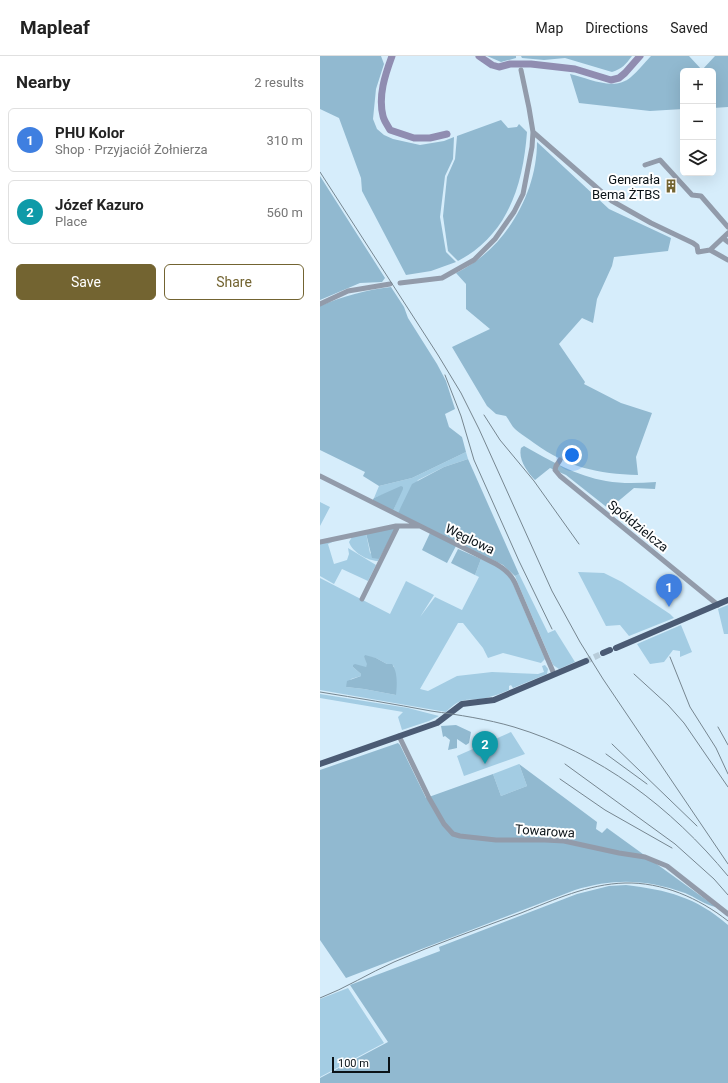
<!DOCTYPE html>
<meta charset="utf-8">
<style>
:root{--surface:#fff;--page:#f6f6f6;--text:#222;--muted:#767676;--line:#e0e0e0;--accent:#736431}
body{margin:0;font-family:Roboto,sans-serif;background:var(--page);color:var(--text)}
.controls{position:absolute;right:12px;top:12px;display:grid;overflow:hidden;border-radius:6px;box-shadow:0 4px 16px #0002}
.controls button{width:36px;height:36px;display:grid;place-items:center;padding:0;border:0;border-bottom:1px solid var(--line);background:var(--surface);color:var(--text);font:20px sans-serif}
.scale{position:absolute;left:12px;bottom:10px;width:58px;box-sizing:border-box;padding-left:4px;border:2px solid #0b1318;border-top:0;font-size:11px;line-height:14px;white-space:nowrap;color:#0b1318;-webkit-text-stroke:3px #fff;paint-order:stroke}
.you{position:absolute;left:252px;top:399px;width:14px;height:14px;margin:-10px;border:3px solid #fff;border-radius:50%;background:#1a73e8;box-shadow:0 0 0 6px #1a73e833}
.badge{display:grid;place-items:center;width:26px;height:26px;border-radius:50%;background:var(--accent);color:#fff;font-size:13px;font-weight:700}
.pin{position:absolute;translate:-50% -33px;filter:drop-shadow(0 1px 2px #0008)}
.pin::after{content:'';position:absolute;top:21px;width:14px;height:12px;background:inherit;clip-path:polygon(0 0,100% 0,50% 100%)}
.list{margin:0;padding:0;list-style:none}
h2{display:flex;justify-content:space-between;align-items:center;height:52px;margin:0;padding:0 16px;font-size:17px}
h2 small{font-size:13px;font-weight:400;color:var(--muted)}
.list li{display:grid;grid-template-columns:26px 1fr auto;gap:12px;align-items:center;box-sizing:border-box;height:64px;margin:0 8px 8px;padding:0 8px;border:1px solid var(--line);border-radius:6px}
.list b{display:block;font-size:15px;white-space:nowrap}
.list p{margin:0;font-size:13px;white-space:nowrap;color:var(--muted)}
.list em{font-size:13px;font-style:normal;color:var(--muted)}
.actions{display:flex;gap:8px;padding:12px 16px}
.actions a{flex:1;padding:9px 0;border:1px solid var(--accent);border-radius:6px;text-align:center;font-size:14px;color:var(--accent)}
.actions .main{background:var(--accent);color:#fff}
.icon{flex:none;width:22px;height:22px;fill:none;stroke:currentColor;stroke-width:2;stroke-linecap:round;stroke-linejoin:round}
.map{position:relative;flex:none;width:408px;height:1027px;overflow:hidden}
header{display:flex;align-items:center;gap:24px;box-sizing:border-box;height:56px;padding:0 20px;background:var(--surface);border-bottom:1px solid var(--line)}
header strong{font-size:19px}
nav{display:flex;gap:22px;margin-inline-start:auto;font-size:14px}
main{display:flex}
aside{flex:1;background:var(--surface)}
.map>svg:first-child{display:block}
.green{fill:#a3cce3;fill-rule:evenodd}
.forest{fill:#91b9d0}
.lines{fill:none;stroke-linecap:round;stroke-linejoin:round}
.river{stroke:#908db1;stroke-width:7}
.major-tunnel{stroke:#b8ccd9;stroke-width:6;stroke-dasharray:6 3;stroke-linecap:butt}
.minor{stroke:#929baa;stroke-width:5}
.major{stroke:#4b5b74;stroke-width:6}
.rail{stroke:#768690;stroke-width:1}
.labels{text-anchor:middle;dominant-baseline:central;stroke-width:4;stroke-linejoin:round;paint-order:stroke}
.poi-label{font-size:13px;fill:#0b1318;stroke:#fff;text-anchor:end}
.street-label{font-size:13px;fill:#0b1318;stroke:#fff}
</style>
<header>
<strong>Mapleaf</strong>
<nav><a>Map</a><a>Directions</a><a>Saved</a></nav>
</header>
<main>
<aside>
<h2>Nearby<small>2 results</small></h2>
<ul class="list">
<li><span class="badge" style="background:#3f7fe0">1</span><div><b>PHU Kolor</b><p>Shop · Przyjaciół Żołnierza</p></div><em>310 m</em></li>
<li><span class="badge" style="background:#0f9aa8">2</span><div><b>Józef Kazuro</b><p>Place</p></div><em>560 m</em></li>
</ul>
<div class="actions"><a class="main">Save</a><a>Share</a></div>
</aside>
<div class="map">
<svg width="408" height="1027" viewBox="0 0 408 1027">
<rect width="100%" height="100%" fill="#d6edfb"/>
<path class="green" d="M 146,396 L 148,403 L 124,411 L 98,424 L 78,457 L 73,455 L 83,431 L 54,442 L 59,430 L 92,422 Z
M 0,446 L 10,451 L 0,470 Z
M 46,477 L 50,497 L 59,503 L 58,505 C 48,505 32,496 29,486 L 32,481 Z
M 17,484 L 8,488 L 14,508 L 27,504 L 29,498 L 28,492 L 56,509 L 48,525 L 22,513 L 14,528 L 0,520 L 0,488 Z
M 161,503 L 175,509 L 190,521 L 225,603 L 221,607 L 183,597 L 168,602 L 163,592 L 143,567 L 138,567 L 100,633 L 108,635 L 137,620 L 172,616 L 218,618 L 224,616 L 222,610 L 225,609 L 228,613 L 227,618 L 193,632 L 191,629 L 189,630 L 189,634 C 182,637 174,640 166,642 C 145,646 143,639 126,656 L 0,634 L 0,522 L 70,558 L 86,525 L 114,539 L 100,561 L 115,541 L 142,554 L 159,521 L 155,519 ZM 44,601 L 56,602 L 67,608 L 74,610 L 76,639 L 44,633 L 26,631 L 31,623 L 41,620 L 41,618 L 33,611 L 46,611 L 48,608 Z
M 258,516 L 284,517 L 302,526 L 350,558 L 354,562 L 309,580 L 300,569 L 286,570 Z
M 199,518 L 228,577 L 235,574 L 255,606 L 239,613 L 233,609 L 199,530 L 195,520 Z
M 408,549 L 408,578 L 404,578 L 398,553 Z
M 361,569 L 372,596 L 360,601 L 360,595 L 353,594 L 344,606 L 330,608 L 317,588 Z
M 0,638 L 88,652 L 119,660 L 109,665 L 82,674 L 78,661 L 83,656 L 0,642 Z
M 191,676 L 205,698 L 144,720 L 137,700 Z
M 199,708 L 207,730 L 181,740 L 173,718 Z
M 28,932 L 64,987 L 0,1021 L 0,943 Z"/>
<path class="forest" d="M 0,0 L 61,0 L 64,8 L 56,33 L 53,63 L 57,73 L 64,79 L 73,83 L 100,89 L 124,85 L 134,81 L 133,103 L 125,120 L 120,161 L 126,196 L 136,206 L 111,215 L 86,219 L 42,135 L 41,122 L 19,62 L 0,53 Z
M 167,0 L 196,0 L 196,2 L 181,6 Z
M 201,0 L 312,0 C 306,8 302,13 292,16 L 245,2 L 224,4 L 202,2 Z
M 331,0 L 369,0 L 382,14 L 395,0 L 408,0 L 408,51 L 393,52 L 393,15 L 363,15 L 363,53 L 330,55 L 259,47 L 250,18 C 269,22 294,36 311,21 C 318,15 324,7 331,0 Z
M 181,64 L 188,72 L 197,71 L 199,68 L 207,76 C 203,129 188,179 138,205 L 128,195 L 123,160 L 127,121 L 135,103 L 137,80 Z
M 217,86 L 289,153 L 351,182 L 348,195 L 294,201 L 292,210 L 277,243 L 273,267 L 262,262 L 239,288 L 265,326 L 264,328 L 301,347 L 332,357 L 316,401 L 318,419 C 278,418 247,411 214,387 C 208,382 200,378 195,373 C 191,369 189,364 186,360 L 176,358 L 167,350 L 132,291 L 170,273 L 146,253 L 146,228 L 136,217 C 184,194 217,139 217,86 Z
M 0,120 L 65,222 L 62,226 L 40,227 L 0,244 Z
M 71,231 L 84,251 L 88,262 L 117,308 L 126,325 L 135,353 L 125,358 L 129,371 L 142,381 L 146,396 L 92,422 L 59,430 L 43,420 L 45,416 L 0,394 L 0,250 C 23,240 46,234 71,231 Z
M 204,390 C 230,405 257,420 286,425 C 303,428 319,427 336,426 L 335,433 L 314,432 L 289,453 L 246,419 L 230,412 L 215,424 C 207,416 198,403 201,392 Z
M 148,403 L 199,518 L 195,520 L 183,509 L 78,457 L 92,428 L 124,411 Z
M 81,430 L 83,431 L 83,433 L 73,455 L 52,445 L 54,442 Z
M 74,472 L 74,475 L 59,503 L 52,502 L 46,477 Z
M 110,477 L 136,490 L 127,507 L 102,494 Z
M 138,493 L 161,503 L 155,519 L 131,507 Z
M 45,599 L 56,602 L 67,608 L 72,608 C 78,616 77,630 76,639 L 44,633 L 26,631 L 27,625 L 41,620 L 41,618 L 33,611 L 33,609 L 35,608 L 46,611 L 47,608 L 44,601 Z
M 136,669 L 151,676 L 149,687 L 146,689 L 137,683 L 137,692 L 128,694 L 130,684 L 125,680 L 123,681 L 121,670 Z
M 78,687 L 80,689 L 106,742 L 173,718 L 181,740 L 207,730 L 199,708 L 277,766 L 276,773 L 282,777 L 287,772 L 396,851 C 385,849 375,841 365,837 C 326,823 294,822 255,834 L 26,922 L 0,884 L 0,714 Z
M 306,829 C 347,834 376,841 408,869 L 408,1027 L 0,1027 L 0,1022 L 68,986 L 30,929 L 120,895 L 119,891 L 257,838 L 289,830 Z"/>
<g class="lines">
<path class="river" d="M 72,0 C 65,19 58,40 63,60 C 64,65 68,70 70,74 L 94,82 L 110,82 L 127,78
M 159,0 L 172,9 L 179,11 L 190,8 L 211,8 L 255,13 L 291,24 L 299,22 L 305,17 L 320,0"/>
<path class="major-tunnel" d="M 266,605 L 283,597"/>
<path class="minor" d="M 213,76 L 292,145 L 331,167 L 373,187 L 377,190 L 378,196 L 390,194
M 325,109 L 340,104 L 372,139 L 381,140 L 408,171
M 403,182 L 408,186
M 390,194 L 408,177
M 390,194 L 408,204
M 80,227 L 122,222 L 154,204 L 175,183 L 194,156 L 203,138 L 212,91 L 213,76 L 209,52 L 201,14
M 0,248 L 28,235 L 70,228
M 240,404 L 236,410 L 235,414 L 240,420 L 398,549
M 0,420 L 176,508 C 185,513 191,518 195,527 L 234,618
M 0,486 L 76,470 L 99,470
M 42,543 L 78,470
M 79,680 L 109,742 L 124,768 L 133,778 L 140,780 L 176,784 L 225,784 L 244,785 L 299,797 L 325,801 L 347,810 L 408,858"/>
<path class="major" d="M 296,592 L 408,544
M 283,597 L 290,594
M 0,708 L 117,667 L 142,648 L 174,644 L 266,605"/>
<path class="rail" d="M 0,116 L 118,299 L 141,337 L 159,373 L 232,535 L 260,586 L 283,623 L 408,808
M 125,319 L 141,360 L 154,404 L 199,505 L 232,573
M 164,359 L 180,384 L 214,425 L 259,488
M 350,601 L 370,651 L 396,692 L 408,718
M 314,618 L 348,649 L 364,667 L 408,731
M 0,636 C 37,642 74,648 111,655 C 139,659 167,663 194,671 C 280,697 351,751 408,820
M 398,671 L 408,689
M 292,688 L 377,770
M 286,698 L 327,728
M 245,708 L 355,788 L 394,823 L 408,839
M 240,723 L 285,754 L 352,792
M 0,942 C 26,932 49,917 74,906 C 115,888 158,873 201,857 C 234,844 268,828 305,827 C 342,826 379,842 408,865"/>
</g>
<defs>
<g id="building-bare" transform="scale(1.08)"><path d="M-4-6H4V6H1V3H-1V6H-4ZM-2.5-4.3h1.7v1.8h-1.7ZM.8-4.3h1.7v1.8H.8ZM-2.5-1h1.7V.8h-1.7ZM.8-1h1.7V.8H.8Z" fill="#736431" stroke="#fff" stroke-width="2.5" paint-order="stroke"/></g>
</defs>
<g fill-rule="evenodd">
<use href="#building-bare" x="351" y="130"/>
</g>
<g class="labels">
<g class="poi-label">
<text x="340" y="123">Generała<tspan x="340" dy="15">Bema ŻTBS</tspan></text>
</g>
<g class="street-label">
<text transform="translate(318 470) rotate(39)">Spółdzielcza</text>
<text transform="translate(150 483) rotate(26)">Węglowa</text>
<text transform="translate(225 775) rotate(4)">Towarowa</text>
</g>
</g>
</svg>
<div class="controls">
<button>+</button>
<button>−</button>
<button><svg class="icon" aria-label="layers" viewBox="0 0 24 24"><path d="M12 4l9 5-9 5-9-5zM3 14l9 5 9-5"/></svg></button>
</div>
<div class="scale">100 m</div>
<div class="you"></div>
<div class="pin badge" style="left:349px;top:551px;background:#3f7fe0">1</div>
<div class="pin badge" style="left:165px;top:708px;background:#0f9aa8">2</div>
</div>
</main>
